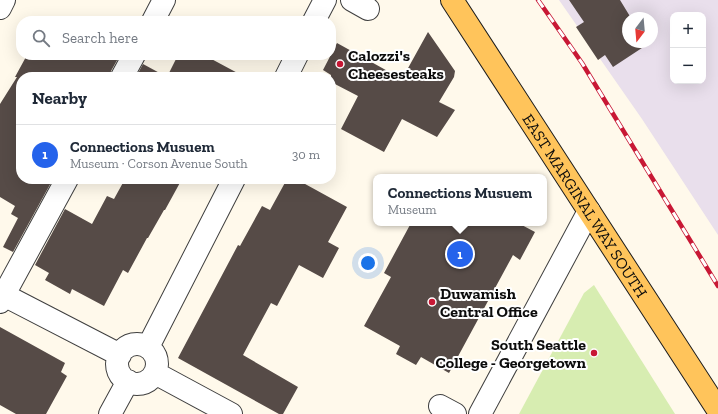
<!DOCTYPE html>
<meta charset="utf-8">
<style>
:root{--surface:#fff;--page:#f6f6f7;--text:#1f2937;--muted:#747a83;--line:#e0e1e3;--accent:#2563eb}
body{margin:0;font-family:"Zilla Slab",serif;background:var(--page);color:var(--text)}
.controls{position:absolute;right:12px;top:12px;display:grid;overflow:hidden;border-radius:8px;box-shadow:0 4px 16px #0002}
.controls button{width:36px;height:36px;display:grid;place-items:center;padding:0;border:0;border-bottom:1px solid var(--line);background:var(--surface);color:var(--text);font:20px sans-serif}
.compass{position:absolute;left:622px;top:12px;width:36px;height:36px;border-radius:50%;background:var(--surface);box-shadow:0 4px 16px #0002;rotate:196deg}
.you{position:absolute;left:368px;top:263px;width:14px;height:14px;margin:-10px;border:3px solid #fff;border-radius:50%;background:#1a73e8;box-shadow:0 0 0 6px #1a73e833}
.badge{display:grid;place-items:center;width:26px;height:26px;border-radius:50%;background:var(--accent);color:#fff;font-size:13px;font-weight:700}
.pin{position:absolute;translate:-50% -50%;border:2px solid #fff;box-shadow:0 1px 4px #0006}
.popup{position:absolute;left:373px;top:174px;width:174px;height:52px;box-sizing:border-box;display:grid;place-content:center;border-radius:8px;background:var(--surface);filter:drop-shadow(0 1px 3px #0005);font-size:13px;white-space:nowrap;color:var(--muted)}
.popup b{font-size:15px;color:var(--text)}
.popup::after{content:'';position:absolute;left:50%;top:100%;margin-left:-8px;border:8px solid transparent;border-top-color:var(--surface)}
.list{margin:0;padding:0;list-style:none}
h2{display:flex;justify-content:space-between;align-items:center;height:52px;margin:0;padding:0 16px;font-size:17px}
h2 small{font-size:13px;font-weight:400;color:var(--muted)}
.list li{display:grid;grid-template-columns:26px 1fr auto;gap:12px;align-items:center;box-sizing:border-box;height:60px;padding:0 16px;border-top:1px solid var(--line)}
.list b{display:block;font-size:15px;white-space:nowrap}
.list p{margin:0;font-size:13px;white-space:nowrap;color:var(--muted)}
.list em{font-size:13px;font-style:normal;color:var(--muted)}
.icon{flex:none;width:22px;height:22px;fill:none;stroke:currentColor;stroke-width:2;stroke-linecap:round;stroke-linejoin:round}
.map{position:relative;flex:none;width:718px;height:414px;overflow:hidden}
.search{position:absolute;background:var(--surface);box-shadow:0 4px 16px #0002;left:16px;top:16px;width:320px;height:44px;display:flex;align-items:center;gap:10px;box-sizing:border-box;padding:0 14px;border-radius:16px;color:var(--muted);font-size:15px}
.panel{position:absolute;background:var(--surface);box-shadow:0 4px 16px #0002;left:16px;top:72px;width:320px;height:112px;border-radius:16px}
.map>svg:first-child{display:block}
.industrial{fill:#e9dfec;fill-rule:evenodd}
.green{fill:#d7edb1}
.building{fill:#564b47}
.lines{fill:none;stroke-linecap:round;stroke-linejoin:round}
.minor-casing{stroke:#3f3f3f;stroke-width:24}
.major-casing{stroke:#1d1d1d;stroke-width:24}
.minor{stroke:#fff;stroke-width:22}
.major{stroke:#ffc45b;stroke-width:22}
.rail-casing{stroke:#c81835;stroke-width:4.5}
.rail{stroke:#fff;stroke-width:3;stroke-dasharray:9;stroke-linecap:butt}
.poi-dot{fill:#c81835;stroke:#fff;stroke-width:1.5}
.labels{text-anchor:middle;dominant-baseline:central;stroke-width:4;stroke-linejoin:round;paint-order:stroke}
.poi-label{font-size:16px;font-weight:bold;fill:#0c0c0c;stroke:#fff;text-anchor:start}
.street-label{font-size:16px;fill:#0c0c0c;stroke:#fff}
</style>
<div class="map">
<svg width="718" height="414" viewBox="0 0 718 414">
<rect width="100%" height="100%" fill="#fff9eb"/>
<path class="industrial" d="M 559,0 L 718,0 L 718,235 L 642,119 ZM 673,15 L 703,15 L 703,81 L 673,81 ZM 628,18 L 652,18 L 652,42 L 628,42 Z"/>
<path class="green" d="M 594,285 L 675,414 L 519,414 L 584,293 Z"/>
<path class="building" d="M 569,0 L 620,0 L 631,18 L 628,18 L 628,42 L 647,42 L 648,44 L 613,67 L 605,55 L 598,60 L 576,27 L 584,22 Z
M 428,32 L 455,71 L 454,77 L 439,102 L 455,110 L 437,137 L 402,119 L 384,152 L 341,129 L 358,96 L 331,82 L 331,75 L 323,70 L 337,43 L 402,79 Z
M 27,55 L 120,55 L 111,71 L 110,77 L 21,77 L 21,179 L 53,179 L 13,252 L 3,247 L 18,218 L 11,214 L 15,206 L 0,197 L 0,104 L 17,77 L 15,77 Z
M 178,55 L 204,55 L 245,77 L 136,77 L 143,64 L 167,77 Z
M 125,179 L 182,179 L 165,210 L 164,210 L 148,238 L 147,238 L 128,273 L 123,270 L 104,306 L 72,289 L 70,294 L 45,280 L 49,273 L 35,265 L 65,209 L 92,224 L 107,196 L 114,199 Z
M 287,179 L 296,179 L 347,207 L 328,242 L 339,248 L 323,278 L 299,265 L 277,306 L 271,303 L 243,355 L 298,387 L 283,414 L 279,414 L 178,358 L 238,245 L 240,246 L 262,206 L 270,210 Z
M 411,223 L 518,223 L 535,232 L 520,260 L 513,255 L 449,373 L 421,357 L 416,365 L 396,354 L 400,346 L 364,326 L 391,277 L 384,273 Z
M 0,327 L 65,363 L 61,372 L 67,376 L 46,414 L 16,414 L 0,405 Z"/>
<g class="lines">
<g class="minor-casing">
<path id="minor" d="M 352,0 L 368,9
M 0,8 L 4,0
M 153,21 L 164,0
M 314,21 L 325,0
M 122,77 L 134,55
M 286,77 L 297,55
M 0,293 L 120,355
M 0,302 L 67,179
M117 364a20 20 0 1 1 40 0a20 20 0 1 1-40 0Z
M 148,347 L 234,179
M 155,373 L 231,414
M 440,406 L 455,414
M 110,414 L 128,381
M 480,414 L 589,211"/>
</g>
<g class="major-casing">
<g id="major">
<path id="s1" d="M 452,0 L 718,410"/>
</g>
</g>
<use href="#minor" class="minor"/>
<use href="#major" class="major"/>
<g class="rail-casing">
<path id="rail" d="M 538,0 L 582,63 L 718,286"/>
</g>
<use href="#rail" class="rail"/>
</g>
<g class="poi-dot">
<circle cx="340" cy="64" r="4"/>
<circle cx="432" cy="302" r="4"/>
<circle cx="594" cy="353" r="4"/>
</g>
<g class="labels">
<g class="poi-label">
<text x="348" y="55">Calozzi's<tspan x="348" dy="18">Cheesesteaks</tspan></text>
<text x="440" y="293">Duwamish<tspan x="440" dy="18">Central Office</tspan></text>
<text x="586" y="344" text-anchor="end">South Seattle<tspan x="586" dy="18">College - Georgetown</tspan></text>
</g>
<g class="street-label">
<text stroke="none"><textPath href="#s1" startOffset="245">EAST MARGINAL WAY SOUTH</textPath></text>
</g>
</g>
</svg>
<div class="controls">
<button>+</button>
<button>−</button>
</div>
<svg class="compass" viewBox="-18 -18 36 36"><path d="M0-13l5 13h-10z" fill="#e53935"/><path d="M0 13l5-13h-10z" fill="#747a83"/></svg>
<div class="you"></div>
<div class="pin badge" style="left:460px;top:254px">1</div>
<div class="popup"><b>Connections Musuem</b>Museum</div>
<div class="search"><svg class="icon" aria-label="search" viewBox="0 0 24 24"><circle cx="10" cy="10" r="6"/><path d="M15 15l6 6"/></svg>Search here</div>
<section class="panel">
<h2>Nearby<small></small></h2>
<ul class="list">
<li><span class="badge">1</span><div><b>Connections Musuem</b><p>Museum · Corson Avenue South</p></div><em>30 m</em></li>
</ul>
</section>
</div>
